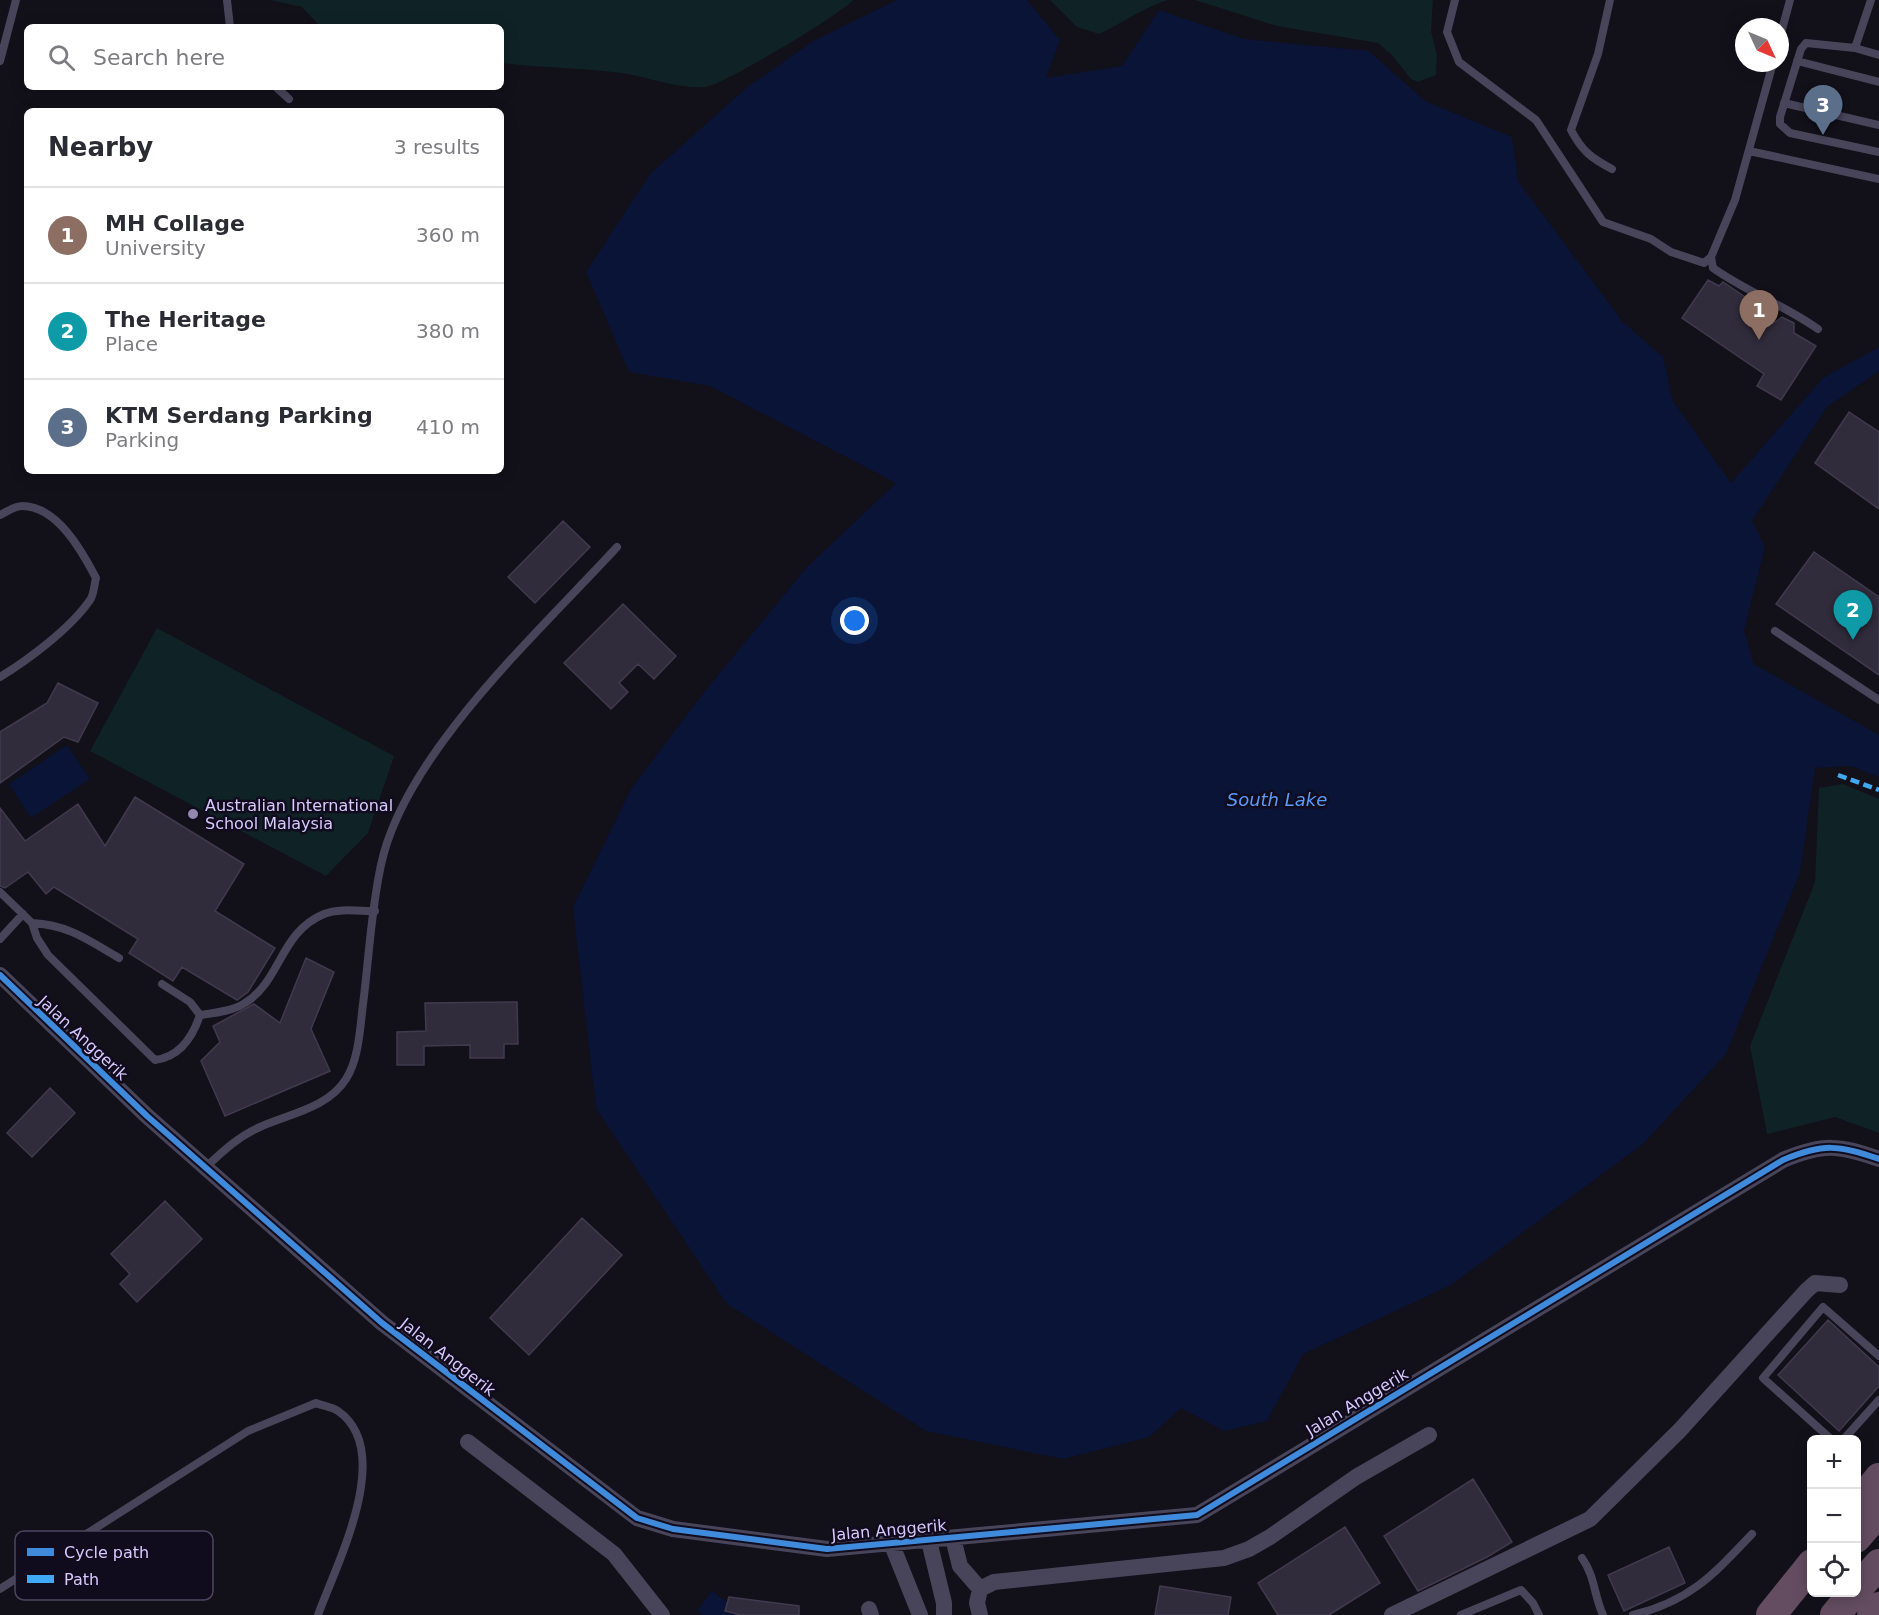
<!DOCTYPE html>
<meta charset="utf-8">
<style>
:root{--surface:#fff;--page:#f2f2f3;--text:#2b2b33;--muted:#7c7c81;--line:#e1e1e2;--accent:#9188ae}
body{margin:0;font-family:"DejaVu Sans",sans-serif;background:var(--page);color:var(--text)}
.controls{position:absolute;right:18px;bottom:18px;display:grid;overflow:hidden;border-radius:9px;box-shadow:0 3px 15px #0003}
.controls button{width:54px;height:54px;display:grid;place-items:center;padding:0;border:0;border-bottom:2px solid var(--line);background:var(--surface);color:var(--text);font:30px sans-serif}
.compass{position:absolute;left:1735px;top:18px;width:54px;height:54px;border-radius:50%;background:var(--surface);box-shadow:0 3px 15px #0003;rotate:134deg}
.you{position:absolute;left:855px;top:621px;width:21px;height:21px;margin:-15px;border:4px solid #fff;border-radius:50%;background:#1a73e8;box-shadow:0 0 0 9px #1a73e833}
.badge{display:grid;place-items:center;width:39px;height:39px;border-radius:50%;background:var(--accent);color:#fff;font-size:20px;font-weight:700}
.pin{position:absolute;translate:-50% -50px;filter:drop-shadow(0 2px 3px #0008)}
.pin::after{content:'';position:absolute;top:32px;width:21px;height:18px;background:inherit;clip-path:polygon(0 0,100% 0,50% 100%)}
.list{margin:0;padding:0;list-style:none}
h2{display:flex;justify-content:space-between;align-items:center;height:78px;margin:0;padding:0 24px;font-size:26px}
h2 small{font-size:20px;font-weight:400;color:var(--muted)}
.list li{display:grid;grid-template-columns:39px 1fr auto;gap:18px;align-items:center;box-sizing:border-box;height:96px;padding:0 24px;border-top:2px solid var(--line)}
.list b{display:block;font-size:22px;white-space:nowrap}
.list p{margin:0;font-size:20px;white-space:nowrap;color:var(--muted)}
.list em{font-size:20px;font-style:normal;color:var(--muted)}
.icon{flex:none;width:33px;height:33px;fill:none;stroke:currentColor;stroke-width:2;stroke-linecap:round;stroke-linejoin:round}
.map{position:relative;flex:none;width:1879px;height:1615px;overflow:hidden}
.search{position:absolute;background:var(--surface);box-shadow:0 3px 15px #0003;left:24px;top:24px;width:480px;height:66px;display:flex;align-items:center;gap:15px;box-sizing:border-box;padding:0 21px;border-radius:9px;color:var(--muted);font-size:22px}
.panel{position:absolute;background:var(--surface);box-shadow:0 3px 15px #0003;left:24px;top:108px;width:480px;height:366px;border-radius:9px}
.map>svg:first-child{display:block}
.green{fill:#0f2225}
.water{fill:#0a1436}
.building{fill:#312c3c;stroke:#403a4e;stroke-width:1.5}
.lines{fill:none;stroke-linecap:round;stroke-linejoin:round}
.lane{stroke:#48455a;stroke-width:8}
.street{stroke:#48455a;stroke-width:16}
.highway{stroke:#644d61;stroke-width:30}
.quiet{stroke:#3fa9f5;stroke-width:4.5;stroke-dasharray:9 4.5;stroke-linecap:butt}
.cycleway-casing{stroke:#110c1d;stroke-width:10}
.cycleway{stroke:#408adc;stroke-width:6}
.poi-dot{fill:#9188ae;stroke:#110c1d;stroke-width:2}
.labels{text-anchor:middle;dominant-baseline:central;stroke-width:5;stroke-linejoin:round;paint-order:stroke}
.poi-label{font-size:16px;fill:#d6c9fe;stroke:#110c1d;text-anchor:start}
.street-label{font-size:16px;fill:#d6c9fe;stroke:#110c1d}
.water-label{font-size:18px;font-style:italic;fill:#599bfc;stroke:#110c1d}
.key{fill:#110c1d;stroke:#4c4560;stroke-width:1.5}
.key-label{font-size:16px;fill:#d6c9fe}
</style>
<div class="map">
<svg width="1879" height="1615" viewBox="0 0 1879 1615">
<rect width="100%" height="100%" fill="#121019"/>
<path class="green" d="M 270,0 L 853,0 C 843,13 720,87 705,87 C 678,89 654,79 628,74 C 586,68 543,68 501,63 L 501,27 L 321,27 L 302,7 Z
M 1050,0 L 1168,0 C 1140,9 1125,22 1099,34 L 1077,27 Z
M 1195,0 L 1433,0 L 1431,31 L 1437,56 L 1436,75 L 1418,82 L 1411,79 L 1392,55 L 1378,43 L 1277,26 Z
M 157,628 L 394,756 L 368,833 L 326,876 L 90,751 Z
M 1843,784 L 1879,799 L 1879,1133 L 1835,1117 L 1767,1134 L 1750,1046 L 1815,882 L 1819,788 Z"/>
<path class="water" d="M 897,0 L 1027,0 L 1060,40 L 1046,78 L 1122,66 L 1159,10 L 1244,39 L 1369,51 L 1425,101 L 1512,137 L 1518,181 L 1623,322 L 1663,357 L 1673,401 L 1731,483 L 1823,378 L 1879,347 L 1879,371 L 1827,407 L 1752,521 L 1765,547 L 1744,631 L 1754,664 L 1879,735 L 1879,777 L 1851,766 L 1815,768 L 1800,873 L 1726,1054 L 1643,1144 L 1451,1285 L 1303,1354 L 1267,1421 L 1224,1431 L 1181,1408 L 1149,1437 L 1063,1459 L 926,1431 L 727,1304 L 596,1108 L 573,907 L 631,789 L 705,691 L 807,567 L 896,483 L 710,386 L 629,372 L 586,272 L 651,173 L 745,89 L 813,41 Z
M 67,745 L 90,779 L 31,818 L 9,784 Z
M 712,1591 L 744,1615 L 702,1615 L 697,1611 Z"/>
<path class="building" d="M 1708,280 L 1719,286 L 1723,282 L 1735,290 L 1758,306 L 1756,310 L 1775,322 L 1782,317 L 1794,323 L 1794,333 L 1816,346 L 1781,400 L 1757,386 L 1764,374 L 1682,318 Z
M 1849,412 L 1879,432 L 1879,509 L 1815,463 Z
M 563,521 L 590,547 L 535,603 L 508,577 Z
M 1814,552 L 1879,597 L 1879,675 L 1776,604 Z
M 623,604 L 676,656 L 654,679 L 638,664 L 619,683 L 628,692 L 611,709 L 564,663 Z
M 58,683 L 98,703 L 78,742 L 64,737 L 0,783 L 0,732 L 47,703 Z
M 135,797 L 244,864 L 215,911 L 275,948 L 248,992 L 237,1000 L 182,967 L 173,981 L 129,953 L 138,939 L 54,887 L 46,894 L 28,872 L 5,888 L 0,886 L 0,808 L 25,841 L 78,804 L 105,846 Z
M 306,958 L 334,972 L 311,1029 L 330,1071 L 225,1116 L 201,1061 L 220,1042 L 213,1026 L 254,1004 L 280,1023 Z
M 517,1002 L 518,1044 L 504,1044 L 504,1058 L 470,1058 L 470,1045 L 424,1046 L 424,1065 L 397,1065 L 397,1032 L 426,1031 L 425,1003 Z
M 50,1088 L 75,1113 L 32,1157 L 7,1133 Z
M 165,1201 L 202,1239 L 137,1302 L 120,1284 L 130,1274 L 111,1254 Z
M 582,1218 L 622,1255 L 529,1355 L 490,1318 Z
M 1828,1320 L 1879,1367 L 1879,1386 L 1839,1431 L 1778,1375 Z
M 1473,1479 L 1512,1542 L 1487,1557 L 1418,1591 L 1384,1536 Z
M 1345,1527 L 1380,1583 L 1329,1615 L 1278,1615 L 1258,1583 Z
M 1669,1547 L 1685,1583 L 1624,1611 L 1608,1575 Z
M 1160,1586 L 1231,1597 L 1228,1615 L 1155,1615 Z
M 729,1597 L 799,1606 L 799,1615 L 741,1615 L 725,1611 Z"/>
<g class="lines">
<path class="lane" d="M 227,0 L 230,27
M 1455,0 L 1447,32 L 1459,62 L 1536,120 L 1603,222 L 1651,239 L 1671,252 L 1704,263 L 1711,257 L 1735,200 L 1773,63
M 1610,0 L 1598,54 L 1571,130 C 1582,151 1591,158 1612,169
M 1871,0 L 1855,48 L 1879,55
M 1780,37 L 1790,0
M 1855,48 L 1806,43 L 1801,49 L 1780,117 L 1780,124 L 1790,133 L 1879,152
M 0,61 L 16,0
M 1797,61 L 1879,82
M 276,87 L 289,99
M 1784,103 L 1879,125
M 1749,151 L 1879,179
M 1711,257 L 1713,268 C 1747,292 1784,305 1818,329
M 0,515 C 7,512 14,506 22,506 C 57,506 82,551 96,578 C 94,585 94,595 90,600 C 71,628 28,660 0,677
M 1775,631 L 1879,700
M 0,892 L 32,923 L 37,938 L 48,955 L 155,1060 C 180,1057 193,1036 200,1015 L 190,1002 L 162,984
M 32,923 C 69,925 88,940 119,958
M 0,939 L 23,914
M 200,1015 C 214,1013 233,1011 245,1003 C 281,981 280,932 324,914 C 339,908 359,911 375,911
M 206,1167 C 223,1151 239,1136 260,1127 C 289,1114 328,1108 346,1079 C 359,1059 360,1028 363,1004 C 369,958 371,910 381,865 C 404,754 541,630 617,547
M 1832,1440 L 1763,1378 L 1823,1307 L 1879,1356
M 1843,1440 L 1879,1400
M 1582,1558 C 1595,1576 1594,1596 1603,1615
M 0,1589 L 248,1431 L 316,1403 C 323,1406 332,1407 338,1411 C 396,1451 336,1565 318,1615
M 1461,1615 L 1521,1590 L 1533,1603 L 1539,1615
M 1633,1615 C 1690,1601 1713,1575 1752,1534"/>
<path class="street" d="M 0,975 L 147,1116 L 382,1323 L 637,1518 L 673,1529 L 827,1549 L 1197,1515 L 1783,1160 C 1824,1143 1838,1145 1879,1159
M 468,1442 L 614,1554 L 662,1615
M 953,1538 L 960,1566 L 980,1589
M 929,1541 L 944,1603 L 944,1615
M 892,1545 L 920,1615
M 869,1609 L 871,1615
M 980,1615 L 977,1603 L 980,1589 L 994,1582 L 1224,1558 L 1249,1549 L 1270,1537 L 1356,1477 L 1429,1435
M 1392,1615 L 1590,1519 L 1679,1431 L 1806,1291 L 1815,1283 L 1840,1285"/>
<path class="highway" d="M 1856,1507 L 1879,1478
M 1856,1538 L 1879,1511
M 1856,1590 L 1879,1564
M 1771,1615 L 1812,1564
M 1835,1615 L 1854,1592
M 1872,1615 L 1879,1607"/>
<path class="quiet" d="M 1838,775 L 1879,790"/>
<g class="cycleway-casing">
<path id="cycleway" d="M 0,975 L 147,1116 L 382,1323 L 637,1518 L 673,1529 L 827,1549 L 1197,1515 L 1783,1160 C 1824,1143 1838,1145 1879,1159"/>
</g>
<use href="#cycleway" class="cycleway"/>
</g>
<circle class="poi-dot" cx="193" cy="814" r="6"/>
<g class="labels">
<g class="poi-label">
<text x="205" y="805">Australian International<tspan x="205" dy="18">School Malaysia</tspan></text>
</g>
<g class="street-label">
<text transform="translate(83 1038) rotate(43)">Jalan Anggerik</text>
<text transform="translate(448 1357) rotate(38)">Jalan Anggerik</text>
<text transform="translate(1357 1402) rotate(-31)">Jalan Anggerik</text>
<text transform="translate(889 1530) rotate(-5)">Jalan Anggerik</text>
</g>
<g class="water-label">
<text x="1277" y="799">South Lake</text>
</g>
</g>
<rect x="15" y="1531" width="198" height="69" rx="9" class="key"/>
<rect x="27" y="1548" width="27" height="8" fill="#408adc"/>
<rect x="27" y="1575" width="27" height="8" fill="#3fa9f5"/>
<g class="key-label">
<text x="64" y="1558">Cycle path</text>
<text x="64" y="1585">Path</text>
</g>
</svg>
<div class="controls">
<button>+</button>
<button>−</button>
<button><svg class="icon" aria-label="locate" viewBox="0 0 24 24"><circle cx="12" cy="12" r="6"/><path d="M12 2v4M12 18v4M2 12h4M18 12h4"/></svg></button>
</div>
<svg class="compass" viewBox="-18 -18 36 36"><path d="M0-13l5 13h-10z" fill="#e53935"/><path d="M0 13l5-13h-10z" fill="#7c7c81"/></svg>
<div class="you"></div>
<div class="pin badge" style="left:1759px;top:340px;background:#8d6e63">1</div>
<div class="pin badge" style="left:1853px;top:640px;background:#0f9aa8">2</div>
<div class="pin badge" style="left:1823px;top:135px;background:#5c6f8a">3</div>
<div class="search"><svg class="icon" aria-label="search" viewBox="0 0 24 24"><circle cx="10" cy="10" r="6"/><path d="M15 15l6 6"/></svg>Search here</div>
<section class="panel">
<h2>Nearby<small>3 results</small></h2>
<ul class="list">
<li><span class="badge" style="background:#8d6e63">1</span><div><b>MH Collage</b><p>University</p></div><em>360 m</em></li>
<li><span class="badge" style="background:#0f9aa8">2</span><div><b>The Heritage</b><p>Place</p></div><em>380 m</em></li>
<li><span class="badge" style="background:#5c6f8a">3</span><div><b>KTM Serdang Parking</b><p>Parking</p></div><em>410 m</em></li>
</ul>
</section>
</div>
